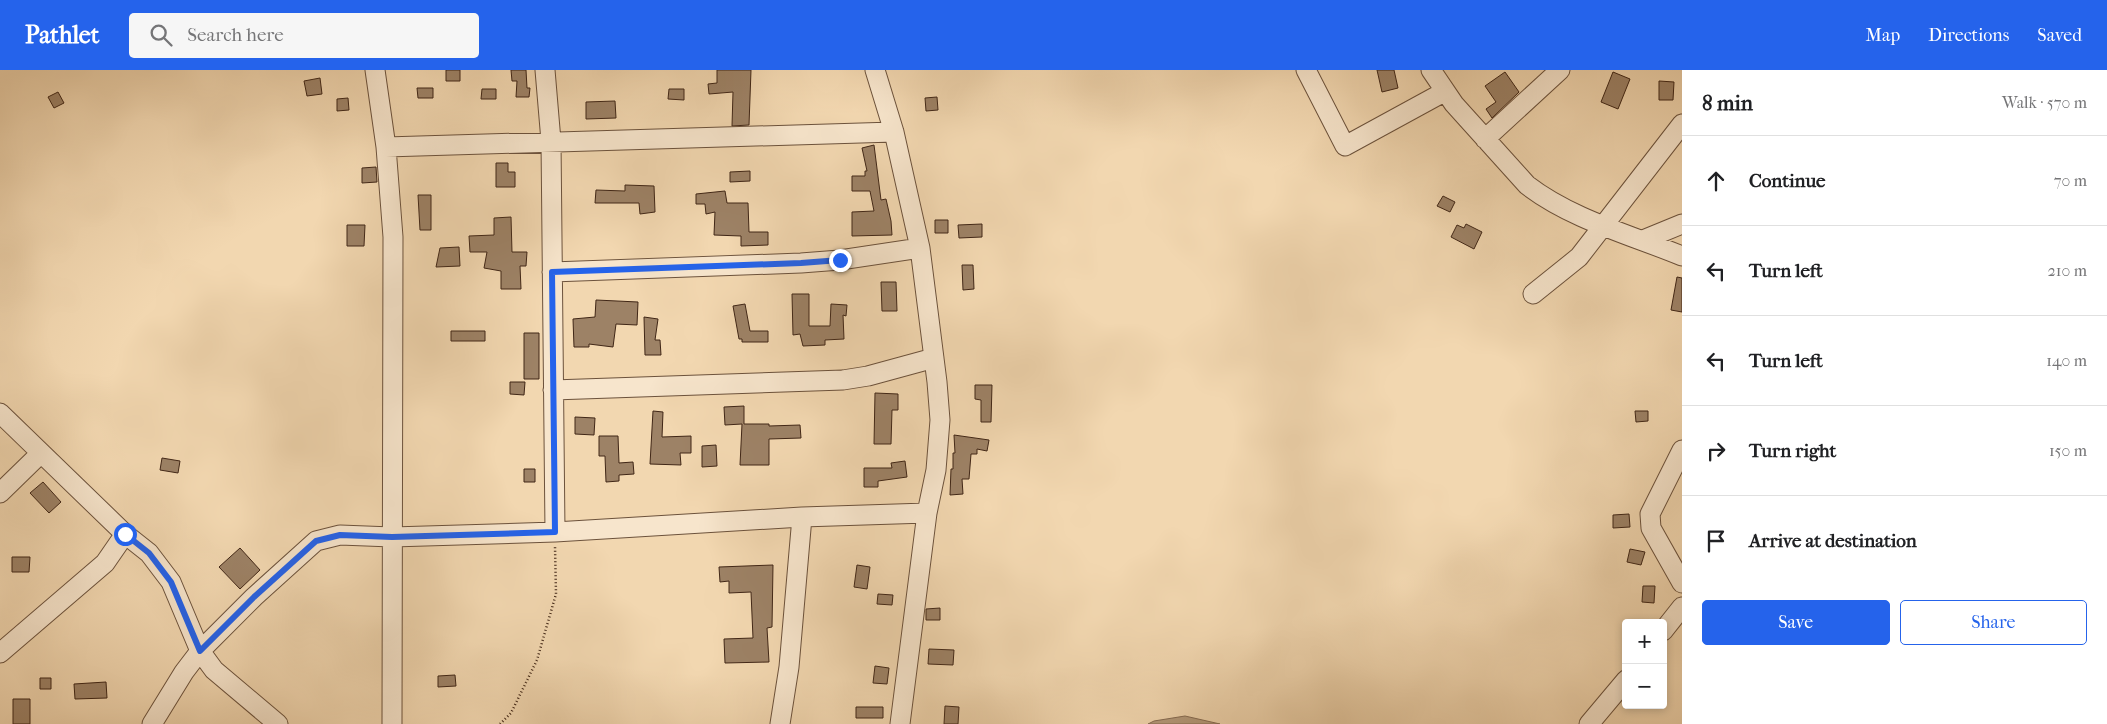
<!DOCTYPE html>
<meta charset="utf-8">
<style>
:root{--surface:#fff;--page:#f6f6f6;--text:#202124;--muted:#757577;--line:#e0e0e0;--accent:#2563eb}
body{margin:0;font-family:"IM FELL French Canon",serif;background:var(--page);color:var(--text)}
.controls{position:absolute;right:15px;bottom:15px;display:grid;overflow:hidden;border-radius:5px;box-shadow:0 2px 8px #0003}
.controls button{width:45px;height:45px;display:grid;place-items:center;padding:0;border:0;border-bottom:1px solid var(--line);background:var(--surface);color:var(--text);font:25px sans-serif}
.stop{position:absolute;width:15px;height:15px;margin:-11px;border:4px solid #2563eb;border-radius:50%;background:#fff}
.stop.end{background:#2563eb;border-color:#fff;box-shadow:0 1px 5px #0008}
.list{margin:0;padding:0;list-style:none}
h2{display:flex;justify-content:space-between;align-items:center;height:65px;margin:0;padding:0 20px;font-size:21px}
h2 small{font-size:16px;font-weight:400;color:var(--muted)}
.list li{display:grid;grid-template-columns:32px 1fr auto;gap:15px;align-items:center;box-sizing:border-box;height:90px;padding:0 20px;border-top:1px solid var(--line)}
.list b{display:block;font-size:19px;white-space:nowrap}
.list em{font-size:16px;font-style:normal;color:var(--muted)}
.actions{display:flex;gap:10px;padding:15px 20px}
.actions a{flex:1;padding:11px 0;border:1px solid var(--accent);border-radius:5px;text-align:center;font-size:18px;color:var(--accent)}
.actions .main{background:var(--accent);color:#fff}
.icon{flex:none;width:28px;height:28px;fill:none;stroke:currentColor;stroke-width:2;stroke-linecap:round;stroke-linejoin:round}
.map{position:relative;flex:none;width:1682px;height:654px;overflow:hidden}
header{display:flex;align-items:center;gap:30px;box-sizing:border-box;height:70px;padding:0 25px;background:var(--accent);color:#fff}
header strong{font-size:24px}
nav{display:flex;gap:28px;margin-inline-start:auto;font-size:18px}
.search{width:350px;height:45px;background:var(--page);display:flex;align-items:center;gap:12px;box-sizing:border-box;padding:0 18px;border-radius:5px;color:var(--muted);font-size:19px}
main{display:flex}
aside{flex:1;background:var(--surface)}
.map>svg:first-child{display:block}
.water{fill:#b59b7c;stroke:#866c53}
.building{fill:#9d8266;stroke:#402616}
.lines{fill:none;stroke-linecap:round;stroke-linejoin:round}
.minor-casing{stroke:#6c523c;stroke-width:21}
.path{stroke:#402616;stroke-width:2.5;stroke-dasharray:1 2.5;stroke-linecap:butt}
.minor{stroke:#f7e5cc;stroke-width:19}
.route{stroke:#2563eb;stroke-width:6}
</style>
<header>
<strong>Pathlet</strong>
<div class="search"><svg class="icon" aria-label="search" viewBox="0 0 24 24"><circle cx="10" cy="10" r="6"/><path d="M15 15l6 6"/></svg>Search here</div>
<nav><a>Map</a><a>Directions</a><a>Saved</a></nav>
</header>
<main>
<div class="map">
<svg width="1682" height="654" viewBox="0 0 1682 654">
<rect width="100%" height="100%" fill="#f2d7b0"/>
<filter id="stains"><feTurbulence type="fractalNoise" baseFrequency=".004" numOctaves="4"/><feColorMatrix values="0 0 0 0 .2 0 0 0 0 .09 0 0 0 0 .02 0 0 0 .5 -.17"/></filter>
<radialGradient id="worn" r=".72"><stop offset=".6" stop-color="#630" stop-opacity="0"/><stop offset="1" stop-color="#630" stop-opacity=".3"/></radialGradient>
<path class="water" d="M 1185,646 L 1220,654 L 1148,654 L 1154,651 Z"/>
<path class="building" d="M 446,0 L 460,0 L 460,11 L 446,11 Z
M 511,0 L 526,0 L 527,18 L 530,18 L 529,27 L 516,27 L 517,11 L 512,11 Z
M 717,0 L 751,0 L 749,55 L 732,56 L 733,22 L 709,24 L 708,14 L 717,13 Z
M 1377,0 L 1394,0 L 1398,18 L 1382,22 Z
M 1505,2 L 1519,22 L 1492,48 L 1486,39 L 1496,32 L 1485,16 Z
M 1613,2 L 1630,9 L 1618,39 L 1601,32 Z
M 320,8 L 322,24 L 307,26 L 304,11 Z
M 1659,11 L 1674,12 L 1673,30 L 1659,30 Z
M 417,18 L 433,18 L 433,28 L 418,28 Z
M 482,19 L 496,19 L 496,29 L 481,29 Z
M 669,19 L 684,19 L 684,30 L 668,29 Z
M 58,22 L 64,33 L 54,38 L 48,27 Z
M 937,27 L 938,40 L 926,41 L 925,28 Z
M 348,28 L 349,40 L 337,41 L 337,29 Z
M 615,31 L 616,48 L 586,49 L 586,32 Z
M 874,75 L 881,130 L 886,129 L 891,151 L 892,165 L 852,166 L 852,142 L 874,141 L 870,121 L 852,121 L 852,106 L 865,106 L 865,101 L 867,101 L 862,78 Z
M 496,93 L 508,93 L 508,102 L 515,102 L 515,117 L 496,117 Z
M 376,97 L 377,112 L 362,113 L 362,98 Z
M 750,101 L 750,111 L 730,112 L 730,102 Z
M 625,115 L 654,116 L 655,142 L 640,144 L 639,133 L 595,133 L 596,120 L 625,121 Z
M 725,121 L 727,133 L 748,133 L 749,162 L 768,162 L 768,175 L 741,176 L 741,166 L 714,165 L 715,142 L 706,144 L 705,134 L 696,134 L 696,124 Z
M 418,125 L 431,125 L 431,160 L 420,160 Z
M 1443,126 L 1455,132 L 1450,142 L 1437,136 Z
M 511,147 L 512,182 L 527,182 L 526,196 L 520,196 L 521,219 L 501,219 L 501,201 L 484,198 L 487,182 L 470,182 L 469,166 L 494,165 L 494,148 Z
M 935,150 L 948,150 L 948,163 L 935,163 Z
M 982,154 L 982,167 L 959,168 L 958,155 Z
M 1466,154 L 1482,162 L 1474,179 L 1451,167 L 1457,155 L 1464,158 Z
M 347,155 L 365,155 L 364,176 L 347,176 Z
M 459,177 L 460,196 L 436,197 L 440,178 Z
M 962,195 L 973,195 L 974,219 L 963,220 Z
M 1677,207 L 1682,208 L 1682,242 L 1671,240 Z
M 881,212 L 896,212 L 897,241 L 882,241 Z
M 792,224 L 809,224 L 809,256 L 830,256 L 831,234 L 847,235 L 846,246 L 843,245 L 844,269 L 825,270 L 825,275 L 803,276 L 800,264 L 793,265 Z
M 596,230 L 638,232 L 637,255 L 616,254 L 613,277 L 589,274 L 589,277 L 574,277 L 573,249 L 595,247 Z
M 745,234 L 750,261 L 768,261 L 768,272 L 742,272 L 742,269 L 739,269 L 733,236 Z
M 644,247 L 658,249 L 655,270 L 660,270 L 661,285 L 645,285 Z
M 451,261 L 485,261 L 485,271 L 451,271 Z
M 524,263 L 539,263 L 539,309 L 524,309 Z
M 510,312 L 525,312 L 524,325 L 510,324 Z
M 975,315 L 992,315 L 991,352 L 981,352 L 981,330 L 975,329 Z
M 875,323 L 898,324 L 898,340 L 892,340 L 891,374 L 874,374 Z
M 744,336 L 744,354 L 769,354 L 769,356 L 800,355 L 801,368 L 769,369 L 769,395 L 740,395 L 742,354 L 725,355 L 724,337 Z
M 653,341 L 663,342 L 662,367 L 691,366 L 691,383 L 680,383 L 681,395 L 650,394 Z
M 1635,341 L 1648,341 L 1648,351 L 1636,352 Z
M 575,347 L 595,348 L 594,365 L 575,364 Z
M 954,365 L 989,370 L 987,381 L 977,379 L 977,384 L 971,384 L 969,409 L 962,409 L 963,424 L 950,425 L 951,399 L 953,399 L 953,383 L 955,383 Z
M 599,366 L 618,366 L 619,393 L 633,392 L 634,404 L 619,405 L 619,411 L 606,412 L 605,386 L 599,386 Z
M 716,375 L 717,396 L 702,397 L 702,376 Z
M 162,388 L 180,391 L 178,403 L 160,400 Z
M 905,391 L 907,407 L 878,411 L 878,417 L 864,417 L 864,398 L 892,398 L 891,393 Z
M 524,399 L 535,399 L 535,412 L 524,412 Z
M 43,412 L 61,432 L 49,443 L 30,423 Z
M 1629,444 L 1630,457 L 1613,458 L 1613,445 Z
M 240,478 L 260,500 L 240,519 L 219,497 Z
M 1630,479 L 1645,482 L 1641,495 L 1627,492 Z
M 12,487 L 30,487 L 29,502 L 12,502 Z
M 773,495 L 772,557 L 767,558 L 769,592 L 725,593 L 724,569 L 753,568 L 751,522 L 729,523 L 729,511 L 720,512 L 719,497 Z
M 857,495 L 870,497 L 867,519 L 854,517 Z
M 1643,516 L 1655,516 L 1654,533 L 1642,532 Z
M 878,524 L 893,525 L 892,535 L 877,534 Z
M 940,538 L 940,550 L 926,550 L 926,539 Z
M 929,579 L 954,580 L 953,595 L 928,594 Z
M 875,596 L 889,598 L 887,614 L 873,613 Z
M 455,605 L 456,616 L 438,617 L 438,606 Z
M 40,608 L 51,608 L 51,619 L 40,619 Z
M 106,612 L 107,628 L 75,629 L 74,614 Z
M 13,629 L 30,629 L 30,654 L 13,654 Z
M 945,636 L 959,637 L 958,654 L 944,654 Z
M 856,637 L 883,637 L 883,648 L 856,648 Z"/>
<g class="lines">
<g class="minor-casing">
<path id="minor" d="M 375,0 L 386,77 L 393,167 L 392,654
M 545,0 L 551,71 L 555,462
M 875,0 L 894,62 L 920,178 L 937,312 L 940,350 L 936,400 L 927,443 L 900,654
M 1306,0 L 1345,76 L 1444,22
M 1431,0 L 1454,34 L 1527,115 C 1571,149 1631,165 1682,186
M 1485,69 L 1560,0
M 386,77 L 894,62
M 1643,170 L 1682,154
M 552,202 L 801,193 L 840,190 L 920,178
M 1533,224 L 1579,187 L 1682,54
M 553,320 L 843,310 L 868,306 L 934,288
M 0,343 L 125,464 L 149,483 L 171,512 L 200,581 L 214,600 L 278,654
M 1682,380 L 1650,444 L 1651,458 L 1682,513
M 0,423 L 40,384
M 1663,561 L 1682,537
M 0,583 L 105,493 L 125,464
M 152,654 L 184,602 L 200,581 L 254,527 L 316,471 L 340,465 L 392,467 L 555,462 L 802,447 L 927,443
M 780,654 L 789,597 L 802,447
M 1589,654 L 1626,610"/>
</g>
<path class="path" d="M 500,654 L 511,643 L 537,590 L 556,524 L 555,476"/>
<use href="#minor" class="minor"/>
</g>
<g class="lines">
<path class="route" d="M 125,464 L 149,483 L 171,512 L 200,581 L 254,527 L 316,471 L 340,465 L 392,467 L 555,462 L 552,202 L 801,193 L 840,190"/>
</g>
<rect width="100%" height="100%" filter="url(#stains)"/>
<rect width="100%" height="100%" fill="url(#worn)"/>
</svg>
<div class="controls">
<button>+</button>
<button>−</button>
</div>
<div class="stop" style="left:125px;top:464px"></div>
<div class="stop end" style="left:840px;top:190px"></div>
</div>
<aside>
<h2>8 min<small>Walk · 570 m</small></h2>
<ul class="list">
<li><svg class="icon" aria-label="ahead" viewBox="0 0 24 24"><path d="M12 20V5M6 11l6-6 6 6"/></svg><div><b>Continue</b></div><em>70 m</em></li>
<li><svg class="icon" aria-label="left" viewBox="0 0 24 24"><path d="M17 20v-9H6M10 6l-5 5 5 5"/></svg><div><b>Turn left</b></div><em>210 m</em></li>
<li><svg class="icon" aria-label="left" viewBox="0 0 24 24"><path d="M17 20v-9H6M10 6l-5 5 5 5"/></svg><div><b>Turn left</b></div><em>140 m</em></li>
<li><svg class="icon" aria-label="right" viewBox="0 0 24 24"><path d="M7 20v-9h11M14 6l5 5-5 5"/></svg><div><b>Turn right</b></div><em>150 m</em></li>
<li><svg class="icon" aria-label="arrive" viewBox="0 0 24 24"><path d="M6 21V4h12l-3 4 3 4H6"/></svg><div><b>Arrive at destination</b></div></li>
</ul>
<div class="actions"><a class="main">Save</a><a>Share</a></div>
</aside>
</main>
